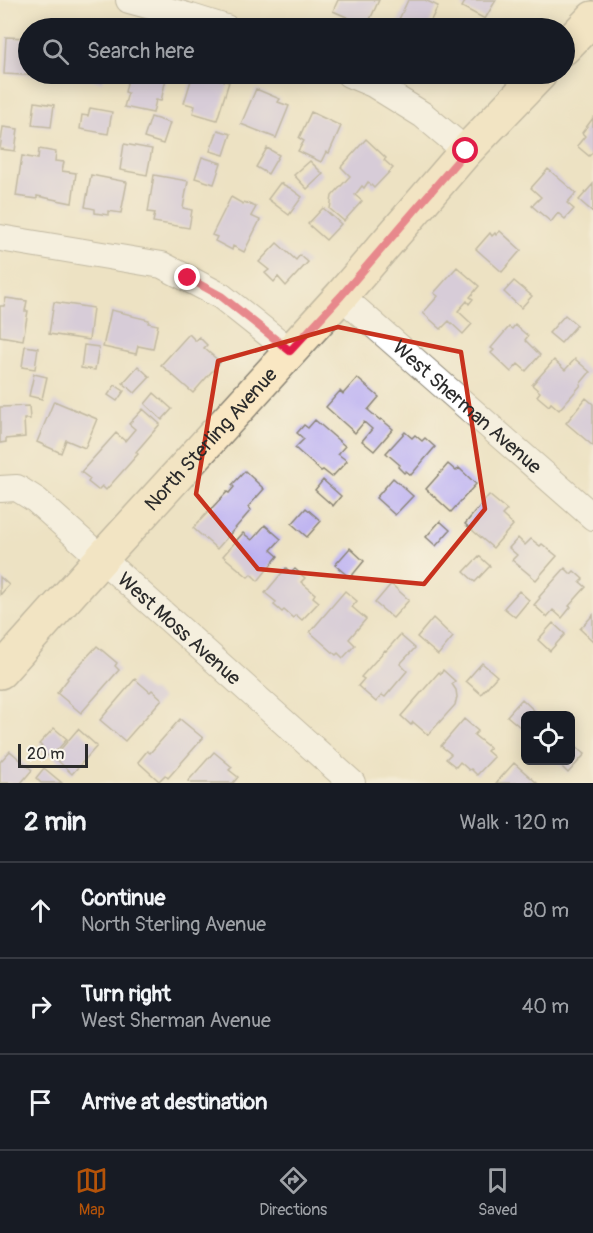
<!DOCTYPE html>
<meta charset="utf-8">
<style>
:root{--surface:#171b24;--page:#20242c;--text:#f1f3f6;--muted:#9ea1a6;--line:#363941;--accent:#b45309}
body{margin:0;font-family:Pangolin,sans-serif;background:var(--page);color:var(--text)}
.controls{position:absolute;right:18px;bottom:18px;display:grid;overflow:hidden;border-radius:9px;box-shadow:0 3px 15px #0003}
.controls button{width:54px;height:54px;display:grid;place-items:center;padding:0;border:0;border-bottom:2px solid var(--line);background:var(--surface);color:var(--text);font:30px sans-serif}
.scale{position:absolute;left:18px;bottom:15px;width:70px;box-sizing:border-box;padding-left:6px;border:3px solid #2b2b2b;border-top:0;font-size:16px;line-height:21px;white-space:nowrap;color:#2b2b2b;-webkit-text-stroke:4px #fbf7ec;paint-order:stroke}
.stop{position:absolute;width:18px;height:18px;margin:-14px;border:4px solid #e11d48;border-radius:50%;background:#fff}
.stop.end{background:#e11d48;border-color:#fff;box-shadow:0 2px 6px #0008}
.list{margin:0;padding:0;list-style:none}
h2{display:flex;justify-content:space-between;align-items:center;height:78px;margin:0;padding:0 24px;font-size:26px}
h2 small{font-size:20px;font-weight:400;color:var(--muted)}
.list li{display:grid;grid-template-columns:39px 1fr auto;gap:18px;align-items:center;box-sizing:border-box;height:96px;padding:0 24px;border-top:2px solid var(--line)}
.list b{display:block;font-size:22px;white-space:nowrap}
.list p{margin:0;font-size:20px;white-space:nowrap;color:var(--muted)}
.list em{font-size:20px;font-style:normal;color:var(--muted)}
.icon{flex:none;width:33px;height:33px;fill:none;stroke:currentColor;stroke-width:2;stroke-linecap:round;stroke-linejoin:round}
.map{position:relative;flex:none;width:593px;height:783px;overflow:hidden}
.search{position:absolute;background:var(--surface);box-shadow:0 3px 15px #0003;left:18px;right:18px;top:18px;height:66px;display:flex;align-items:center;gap:15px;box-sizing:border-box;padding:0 21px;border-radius:33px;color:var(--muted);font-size:22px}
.sheet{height:366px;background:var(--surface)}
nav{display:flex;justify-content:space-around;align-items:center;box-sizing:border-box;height:84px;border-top:2px solid var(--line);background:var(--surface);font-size:16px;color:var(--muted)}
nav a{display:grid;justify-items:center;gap:3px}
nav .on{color:var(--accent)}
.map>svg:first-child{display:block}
.building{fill:#bdb2f1}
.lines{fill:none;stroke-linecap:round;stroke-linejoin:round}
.street-casing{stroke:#8c8677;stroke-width:28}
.secondary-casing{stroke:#8c8677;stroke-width:36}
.street{stroke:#fff;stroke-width:26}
.secondary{stroke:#f9e7c3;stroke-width:33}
.route{stroke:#e11d48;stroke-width:8}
.marked{fill:none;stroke:#c8321e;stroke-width:4.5;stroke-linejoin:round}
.labels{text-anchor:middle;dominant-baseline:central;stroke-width:5;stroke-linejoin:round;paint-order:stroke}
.street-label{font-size:20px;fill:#2b2b2b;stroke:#fbf7ec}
</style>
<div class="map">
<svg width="593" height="783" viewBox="0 0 593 783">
<rect width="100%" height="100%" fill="#fbf7ec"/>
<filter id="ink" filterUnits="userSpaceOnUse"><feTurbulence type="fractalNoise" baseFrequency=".0167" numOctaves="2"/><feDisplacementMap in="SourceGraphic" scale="12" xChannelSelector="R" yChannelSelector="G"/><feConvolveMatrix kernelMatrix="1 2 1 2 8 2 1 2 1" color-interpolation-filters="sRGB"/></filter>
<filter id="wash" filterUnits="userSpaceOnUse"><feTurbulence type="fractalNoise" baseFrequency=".008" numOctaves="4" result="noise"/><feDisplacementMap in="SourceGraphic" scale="24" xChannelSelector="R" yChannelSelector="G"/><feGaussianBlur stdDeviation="1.35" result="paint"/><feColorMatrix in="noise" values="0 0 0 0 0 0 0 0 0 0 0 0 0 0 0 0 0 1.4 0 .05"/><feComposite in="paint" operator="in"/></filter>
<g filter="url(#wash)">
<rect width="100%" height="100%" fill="#ede2c3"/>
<g id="blocks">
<path class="building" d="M 338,0 L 379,0 L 367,26 L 333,11 Z
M 408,0 L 425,0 L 438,6 L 427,28 L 395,28 Z
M 466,0 L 496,0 L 485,19 L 462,7 Z
M 6,37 L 28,38 L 28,74 L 42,74 L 42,76 L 4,74 Z
M 65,74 L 103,74 L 102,82 L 65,76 Z
M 129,74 L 167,74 L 161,101 L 156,100 L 153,113 L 124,107 L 128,93 L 125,92 Z
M 193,74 L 202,74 L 207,75 L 208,74 L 219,74 L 217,79 L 229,82 L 217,120 L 193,113 L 195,106 L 184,103 Z
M 256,89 L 280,99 L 278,102 L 289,106 L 276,138 L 241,124 Z
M 35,102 L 54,105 L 51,127 L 32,125 Z
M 90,108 L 112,112 L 108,134 L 80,129 L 82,115 L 88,116 Z
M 311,112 L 341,126 L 329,153 L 326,152 L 321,162 L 298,151 L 304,141 L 299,138 Z
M 151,117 L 170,123 L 163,144 L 144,138 Z
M 593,118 L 593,152 L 589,156 L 577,146 L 585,136 L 582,133 Z
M 3,127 L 18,129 L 15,151 L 0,149 Z
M 218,130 L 231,134 L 224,155 L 210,151 Z
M 366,139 L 386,158 L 384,160 L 393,168 L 374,188 L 368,182 L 364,188 L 362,186 L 355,195 L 362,201 L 344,221 L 330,209 L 332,196 L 350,176 L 341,167 Z
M 124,144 L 152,149 L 147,175 L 120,170 Z
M 267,148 L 279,155 L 268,174 L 256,167 Z
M 39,149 L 56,152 L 55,161 L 64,162 L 62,171 L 76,173 L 72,203 L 37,196 L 37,199 L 16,196 L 22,156 L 38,159 Z
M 202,157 L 221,163 L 214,184 L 195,178 Z
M 310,161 L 323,174 L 307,189 L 294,175 Z
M 548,169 L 576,193 L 567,203 L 574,209 L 565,219 L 558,213 L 551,222 L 532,206 L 541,197 L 531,188 Z
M 91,175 L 127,182 L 121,213 L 108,211 L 108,215 L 95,213 L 95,209 L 85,207 Z
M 154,175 L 188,181 L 183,208 L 192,210 L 189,228 L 153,222 L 155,213 L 148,212 Z
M 280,183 L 290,188 L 302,197 L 289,215 L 268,199 Z
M 593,184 L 593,212 L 579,200 Z
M 231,197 L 243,204 L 244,202 L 256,207 L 251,216 L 260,220 L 244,252 L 233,246 L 232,250 L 215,241 L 217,237 L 212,235 Z
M 323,208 L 341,224 L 326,240 L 308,224 Z
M 500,231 L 521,250 L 502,272 L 476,249 L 490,233 L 492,236 L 495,233 L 496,235 Z
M 277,243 L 296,260 L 300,255 L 308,262 L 286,286 L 278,277 L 274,282 L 265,273 L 269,270 L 259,262 Z
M 457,267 L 479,286 L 470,297 L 473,299 L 469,304 L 467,301 L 458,311 L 472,324 L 463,334 L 449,321 L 441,329 L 423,313 L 438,296 L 434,293 Z
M 514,281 L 532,296 L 521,308 L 504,292 Z
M 6,298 L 27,301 L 25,311 L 28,311 L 23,340 L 0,336 L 0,306 L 4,306 Z
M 54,302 L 93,308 L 89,340 L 49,334 Z
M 111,310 L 132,315 L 132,316 L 149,320 L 148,323 L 158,325 L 153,349 L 138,346 L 136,354 L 103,347 Z
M 565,315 L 577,325 L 561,343 L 549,333 Z
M 515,325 L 528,336 L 525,340 L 540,355 L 526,371 L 518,364 L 511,372 L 491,353 L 494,350 L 491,348 L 509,327 L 512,329 Z
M 189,334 L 196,341 L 199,337 L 207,345 L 204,348 L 220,362 L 193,393 L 161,365 Z
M 84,345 L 99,347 L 95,370 L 81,368 Z
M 25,346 L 38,348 L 35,369 L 22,367 Z
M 575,359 L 590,372 L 580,384 L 581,385 L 559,410 L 551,403 L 549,406 L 537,396 L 540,392 L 532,385 L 554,360 L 565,370 Z
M 138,366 L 150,377 L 135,393 L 123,383 Z
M 34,374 L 47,377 L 42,399 L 29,396 Z
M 357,378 L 379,397 L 368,410 L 380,420 L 381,419 L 393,429 L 374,451 L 362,441 L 372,429 L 364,422 L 355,433 L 326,407 L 340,391 L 343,394 Z
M 115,385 L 124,391 L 117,401 L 108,395 Z
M 154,393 L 172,409 L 162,420 L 145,404 Z
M 586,398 L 593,404 L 593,446 L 566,423 Z
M 54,401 L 97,419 L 85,448 L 66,440 L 61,453 L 37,442 Z
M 29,406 L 30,419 L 24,419 L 25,437 L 6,439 L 6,442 L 0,443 L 0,407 Z
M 143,409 L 160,424 L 136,452 L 138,454 L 106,490 L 102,486 L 98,490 L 88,482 L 90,479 L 81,472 L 116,433 L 125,441 L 135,429 L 129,424 Z
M 315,420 L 345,446 L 338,454 L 347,461 L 332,477 L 323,470 L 321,471 L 295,448 L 304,439 L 297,433 L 304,425 L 308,428 Z
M 405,432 L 412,438 L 415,435 L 422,441 L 425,438 L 435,447 L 411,475 L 406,471 L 404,473 L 398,467 L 400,465 L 386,453 Z
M 448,464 L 456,471 L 459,468 L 476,484 L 451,512 L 426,489 Z
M 245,471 L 264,489 L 248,507 L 251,510 L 217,549 L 193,528 L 227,492 L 229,493 L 234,487 L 232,485 Z
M 393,478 L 413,496 L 395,515 L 376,498 Z
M 323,480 L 341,496 L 333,506 L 315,490 Z
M 489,495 L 507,510 L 502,515 L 513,525 L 493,548 L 465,524 Z
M 306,508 L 321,521 L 307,537 L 292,524 Z
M 440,521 L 450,530 L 436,546 L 426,537 Z
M 265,525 L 281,539 L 271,550 L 278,556 L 258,581 L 251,574 L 248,577 L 223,556 L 243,533 L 252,540 Z
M 518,538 L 525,545 L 531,539 L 540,546 L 542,544 L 557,556 L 536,580 L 512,560 L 517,555 L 509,548 Z
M 350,548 L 364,561 L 350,578 L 335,565 Z
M 479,556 L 490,566 L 475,582 L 464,572 Z
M 286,568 L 291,573 L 295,569 L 305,578 L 301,582 L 315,594 L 313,597 L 319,602 L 302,620 L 296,615 L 293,618 L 284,610 L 282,612 L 274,605 L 276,602 L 265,593 Z
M 565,568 L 571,574 L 574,571 L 583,579 L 580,582 L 586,587 L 569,606 L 571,607 L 562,618 L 553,610 L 547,617 L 534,605 L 540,598 L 539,597 Z
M 0,577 L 9,585 L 0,595 Z
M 391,584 L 409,600 L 393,618 L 375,603 Z
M 345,591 L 357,601 L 352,607 L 366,619 L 349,639 L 355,645 L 343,658 L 338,653 L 336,655 L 310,632 Z
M 519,591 L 529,600 L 515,617 L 504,608 Z
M 593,615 L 593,641 L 580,629 Z
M 433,618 L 453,637 L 438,655 L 417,637 Z
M 553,623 L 565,634 L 550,651 L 538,640 Z
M 400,635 L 415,648 L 400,664 L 407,671 L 385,697 L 382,695 L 376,702 L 358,686 L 364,679 L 361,677 L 385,650 L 386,651 Z
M 97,646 L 117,663 L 115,666 L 119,670 L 81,713 L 57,693 L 68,679 L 67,678 Z
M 482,663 L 497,676 L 481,694 L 466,681 Z
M 443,670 L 455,681 L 452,684 L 456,690 L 457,697 L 455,705 L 428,735 L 413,722 L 411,725 L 401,716 L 439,672 L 441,674 Z
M 135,679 L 150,692 L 152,690 L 162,699 L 125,741 L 100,720 Z
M 522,699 L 540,716 L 526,716 L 526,732 L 507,716 Z
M 180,719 L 203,738 L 168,778 L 165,775 L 159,781 L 138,762 L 147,751 L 150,753 Z
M 464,719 L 478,731 L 474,735 L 490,748 L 487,751 L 494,757 L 477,775 L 471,769 L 469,770 L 460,762 L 456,767 L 446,759 L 451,754 L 441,746 Z
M 54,728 L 67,739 L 52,756 L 50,754 L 48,756 L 39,749 L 42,746 L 39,744 Z
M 78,729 L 97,746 L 72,774 L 54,757 Z
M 570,742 L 585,754 L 568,773 L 555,760 L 570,760 Z
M 10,751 L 32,770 L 21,783 L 0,783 L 0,762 Z
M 214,752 L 232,767 L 229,770 L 238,777 L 233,783 L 191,783 L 188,781 Z
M 514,763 L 537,783 L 496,783 Z
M 44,768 L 62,783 L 41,783 L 36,778 Z"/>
</g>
</g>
<g filter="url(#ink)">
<use href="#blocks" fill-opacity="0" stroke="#8c8677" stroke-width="1.5"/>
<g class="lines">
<g class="street-casing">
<g id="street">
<path d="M 129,0 L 191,17 L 226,28"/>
<path d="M 349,74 L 373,84 L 423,115 L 466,151"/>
<path d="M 0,238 L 162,265 L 221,296 L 290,351"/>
<path id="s1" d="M 341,296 L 593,517"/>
<path id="s2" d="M 0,489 L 17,488 L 36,500 L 352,783"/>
</g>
</g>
<g class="secondary-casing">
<g id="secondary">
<path d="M 564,48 L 593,18"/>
<path id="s3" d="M 0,672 L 101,559 L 341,296 L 466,151 L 540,74"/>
</g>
</g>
<use href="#street" class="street"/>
<use href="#secondary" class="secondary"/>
</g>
</g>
<g class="lines" filter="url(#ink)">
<path class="route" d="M 188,278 L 221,296 L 290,351 L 341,296 L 466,151"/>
</g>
<path d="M0 0H593V783H0ZM 338,327 L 461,352 L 485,509 L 424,584 L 258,569 L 196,494 L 218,361 Z" fill="#ede2c3" fill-opacity=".55" fill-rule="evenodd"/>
<path class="marked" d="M 338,327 L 461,352 L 485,509 L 424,584 L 258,569 L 196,494 L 218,361 Z"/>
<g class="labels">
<g class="street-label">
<text stroke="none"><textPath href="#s1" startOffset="168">West Sherman Avenue</textPath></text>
<text stroke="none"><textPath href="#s3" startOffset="314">North Sterling Avenue</textPath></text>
<text stroke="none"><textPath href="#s2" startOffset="232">West Moss Avenue</textPath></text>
</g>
</g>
</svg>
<div class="controls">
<button><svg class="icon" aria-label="locate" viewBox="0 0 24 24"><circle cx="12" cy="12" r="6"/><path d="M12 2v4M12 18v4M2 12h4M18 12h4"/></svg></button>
</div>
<div class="scale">20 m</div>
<div class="stop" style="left:466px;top:151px"></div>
<div class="stop end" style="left:188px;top:278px"></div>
<div class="search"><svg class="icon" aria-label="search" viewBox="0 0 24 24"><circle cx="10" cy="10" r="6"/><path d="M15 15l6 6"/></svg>Search here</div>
</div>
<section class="sheet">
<h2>2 min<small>Walk · 120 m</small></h2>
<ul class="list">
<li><svg class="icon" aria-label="ahead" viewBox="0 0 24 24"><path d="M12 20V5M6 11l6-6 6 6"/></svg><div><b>Continue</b><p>North Sterling Avenue</p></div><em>80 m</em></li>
<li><svg class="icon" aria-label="right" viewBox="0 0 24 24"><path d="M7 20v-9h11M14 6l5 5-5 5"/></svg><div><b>Turn right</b><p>West Sherman Avenue</p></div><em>40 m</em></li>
<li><svg class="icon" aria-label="arrive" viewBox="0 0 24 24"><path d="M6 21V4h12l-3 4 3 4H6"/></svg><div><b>Arrive at destination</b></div></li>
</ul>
</section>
<nav>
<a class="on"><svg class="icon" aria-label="map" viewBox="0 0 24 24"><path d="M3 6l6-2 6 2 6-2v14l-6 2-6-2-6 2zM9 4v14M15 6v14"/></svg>Map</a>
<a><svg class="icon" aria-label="directions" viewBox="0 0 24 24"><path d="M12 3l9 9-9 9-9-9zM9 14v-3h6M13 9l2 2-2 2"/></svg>Directions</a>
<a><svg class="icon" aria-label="saved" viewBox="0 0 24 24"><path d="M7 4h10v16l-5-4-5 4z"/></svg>Saved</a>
</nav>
